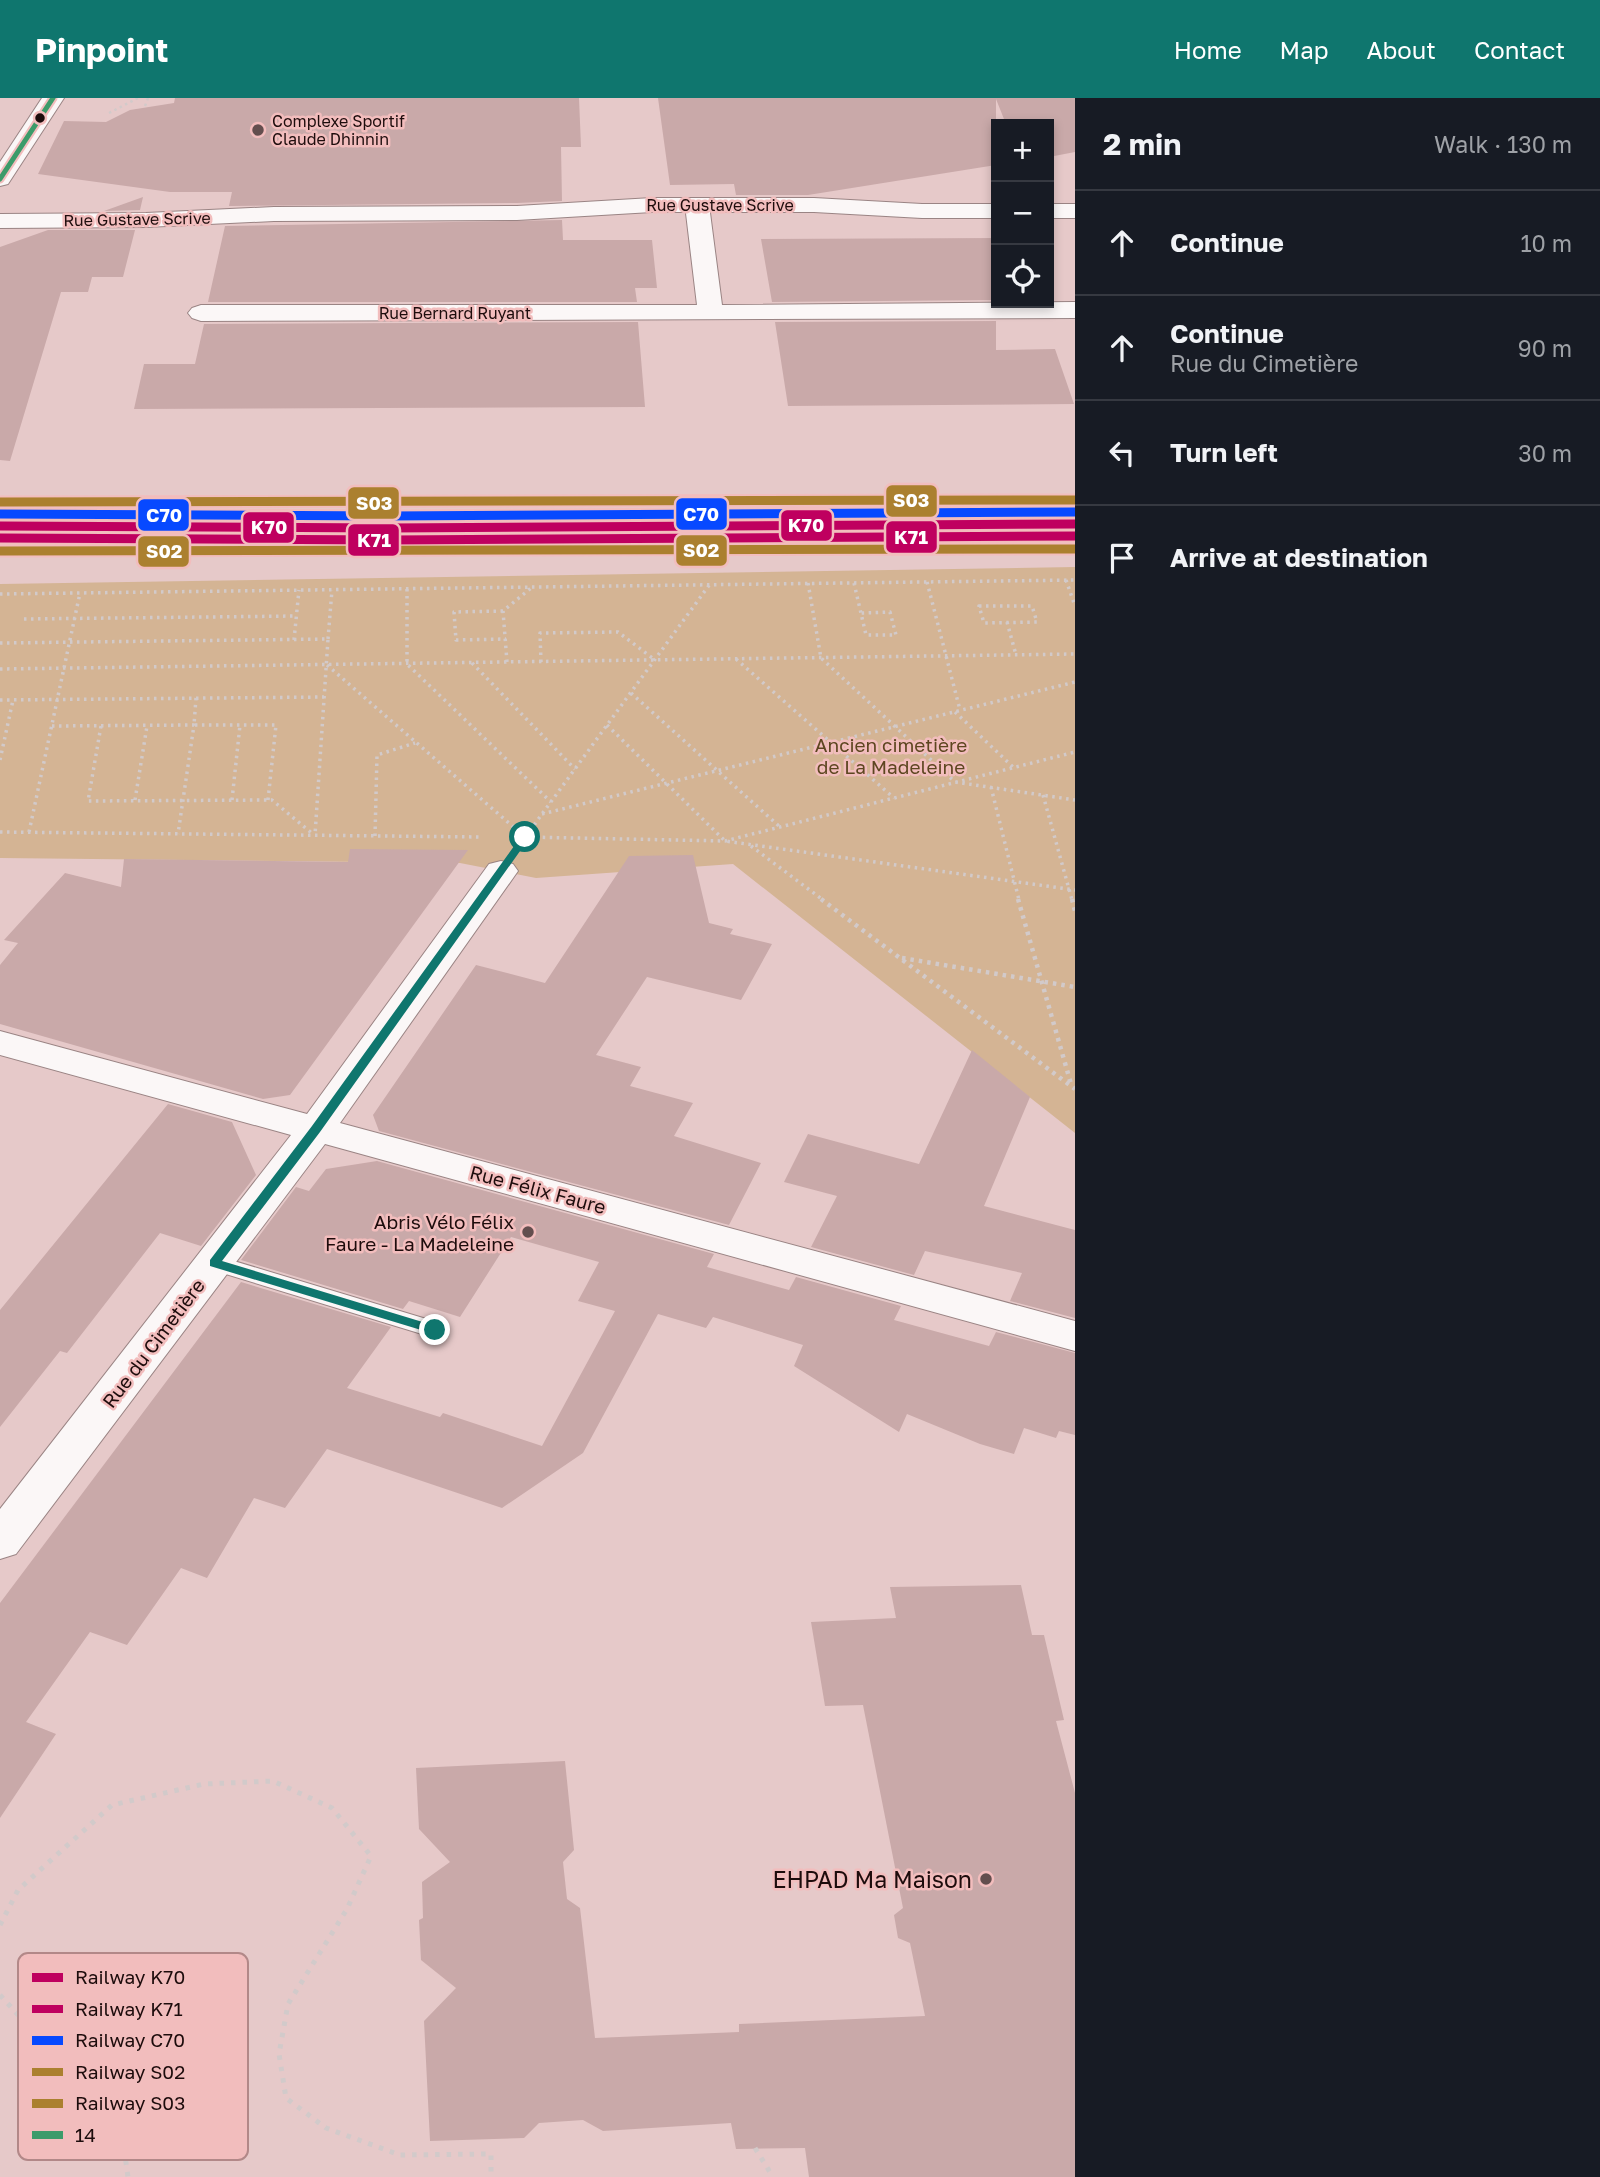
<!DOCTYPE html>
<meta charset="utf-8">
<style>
:root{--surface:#171b24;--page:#20242c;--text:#f1f3f6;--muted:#9ea1a6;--line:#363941;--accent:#0f766e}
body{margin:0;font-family:"Golos Text",sans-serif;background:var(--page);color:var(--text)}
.controls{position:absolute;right:21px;top:21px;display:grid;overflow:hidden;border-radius:0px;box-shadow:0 4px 10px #0003}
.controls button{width:63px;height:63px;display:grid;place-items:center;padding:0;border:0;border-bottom:2px solid var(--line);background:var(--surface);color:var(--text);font:35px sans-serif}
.stop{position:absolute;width:21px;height:21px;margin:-16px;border:5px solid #0f766e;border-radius:50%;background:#fff}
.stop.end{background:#0f766e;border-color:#fff;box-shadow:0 2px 7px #0008}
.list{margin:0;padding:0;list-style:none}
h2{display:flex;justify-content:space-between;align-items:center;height:91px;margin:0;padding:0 28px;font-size:30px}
h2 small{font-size:23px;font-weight:400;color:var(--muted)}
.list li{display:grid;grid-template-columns:46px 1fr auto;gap:21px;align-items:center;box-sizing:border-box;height:105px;padding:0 28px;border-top:2px solid var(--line)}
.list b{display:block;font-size:26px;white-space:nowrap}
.list p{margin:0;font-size:23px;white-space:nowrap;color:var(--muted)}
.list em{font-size:23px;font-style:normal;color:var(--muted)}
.icon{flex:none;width:38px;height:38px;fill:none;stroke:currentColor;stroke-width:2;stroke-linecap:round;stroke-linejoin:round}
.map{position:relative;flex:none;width:1075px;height:2079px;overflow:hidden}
header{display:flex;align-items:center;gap:42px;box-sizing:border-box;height:98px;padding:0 35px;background:var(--accent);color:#fff}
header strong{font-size:33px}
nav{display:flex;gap:38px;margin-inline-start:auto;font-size:24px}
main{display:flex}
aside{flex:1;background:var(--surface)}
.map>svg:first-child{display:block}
.green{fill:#d4b494}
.building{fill:#c9a9a9}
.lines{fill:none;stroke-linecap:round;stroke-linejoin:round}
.service-casing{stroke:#9a8484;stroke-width:2}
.minor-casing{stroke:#9a8484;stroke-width:2}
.tertiary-casing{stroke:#9a8484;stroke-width:2}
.path-far3{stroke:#d2caca;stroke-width:2.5;stroke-dasharray:2.5 3.5;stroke-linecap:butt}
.path-far2{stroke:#d2caca;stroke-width:3.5;stroke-dasharray:2.5 4.5;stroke-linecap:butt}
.path-far1{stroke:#d2caca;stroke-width:4.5;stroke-dasharray:3.5 5;stroke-linecap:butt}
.path{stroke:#d2caca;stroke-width:5;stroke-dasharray:4.5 7;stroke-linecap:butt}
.service{fill:#fbf7f7;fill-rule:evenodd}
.minor{fill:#fbf7f7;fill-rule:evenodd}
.tertiary{fill:#fbf7f7;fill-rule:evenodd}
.bus-1-casing{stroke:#f2bdbd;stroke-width:9}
.bus-1{stroke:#3c9b6a;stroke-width:5}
.rail-1-casing{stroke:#f2bdbd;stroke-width:13}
.rail-2-casing{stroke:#f2bdbd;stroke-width:13}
.rail-3-casing{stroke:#f2bdbd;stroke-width:13}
.rail-4-casing{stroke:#f2bdbd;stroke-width:13}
.rail-5-casing{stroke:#f2bdbd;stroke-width:13}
.rail-1{stroke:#bf005f;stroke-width:9}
.rail-2{stroke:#bf005f;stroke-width:9}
.rail-3{stroke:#0749ff;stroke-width:9}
.rail-4{stroke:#ab802f;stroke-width:9}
.rail-5{stroke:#ab802f;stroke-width:9}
.route{fill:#0f766e}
.bus-dot{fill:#1d0c0c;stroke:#f2bdbd;stroke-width:2.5}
.poi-dot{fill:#634e4e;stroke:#f2bdbd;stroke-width:2.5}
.labels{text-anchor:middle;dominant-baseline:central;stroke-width:5;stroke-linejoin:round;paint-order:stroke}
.far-poi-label{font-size:16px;fill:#1d0c0c;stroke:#f2bdbd;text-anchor:start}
.far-street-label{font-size:16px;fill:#1d0c0c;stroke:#f2bdbd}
.park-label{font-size:19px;fill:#5d4620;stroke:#f2bdbd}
.street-label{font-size:19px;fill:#1d0c0c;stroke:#f2bdbd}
.poi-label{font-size:19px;fill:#1d0c0c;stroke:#f2bdbd;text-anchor:end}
.near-poi-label{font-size:23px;fill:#1d0c0c;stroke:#f2bdbd;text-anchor:end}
.key{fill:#f2bdbd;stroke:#b28888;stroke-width:2}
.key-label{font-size:19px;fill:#1d0c0c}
.line-badge{stroke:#f2bdbd;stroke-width:2.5}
.badge-label{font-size:19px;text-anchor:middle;font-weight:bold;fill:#fff}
</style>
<header>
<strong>Pinpoint</strong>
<nav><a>Home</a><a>Map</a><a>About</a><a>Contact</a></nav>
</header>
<main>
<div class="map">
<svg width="1075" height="2079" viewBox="0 0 1075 2079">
<rect width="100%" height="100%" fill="#e6c9c9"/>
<path class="green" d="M 1075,469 L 1075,1035 L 733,766 L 536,780 L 460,765 L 0,760 L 0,486 Z"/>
<path class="building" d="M 175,0 L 579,0 L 581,49 L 561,49 L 562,103 L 517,105 L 229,108 L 232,94 L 170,94 L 38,76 L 64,23 L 106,24 L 130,12 L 174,5 Z
M 658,0 L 1075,0 L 1075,54 L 1049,59 L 1049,26 L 1006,26 L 996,1 L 996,67 L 808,97 L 736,97 L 734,86 L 670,87 Z
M 143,99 L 140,112 L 104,113 Z
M 562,122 L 563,142 L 652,142 L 657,190 L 635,190 L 637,204 L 208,204 L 225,128 Z
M 48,132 L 135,132 L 123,179 L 92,179 L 88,194 L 61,194 L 10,363 L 0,362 L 0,149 Z
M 996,140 L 996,202 L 772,204 L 761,141 Z
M 996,223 L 996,252 L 1055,251 L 1074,306 L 788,308 L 775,224 Z
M 638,224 L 645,309 L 134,311 L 144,266 L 195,266 L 204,226 Z
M 350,751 L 468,752 L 290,997 L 263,1001 L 0,926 L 0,867 L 18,845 L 4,842 L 65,775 L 121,789 L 124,761 L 348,764 Z
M 693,757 L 709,825 L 733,831 L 730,836 L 772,846 L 741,902 L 647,879 L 596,957 L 641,969 L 630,988 L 693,1005 L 674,1038 L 761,1065 L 729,1127 L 379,1033 L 373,1017 L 476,867 L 545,885 L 629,758 Z
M 972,952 L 1030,999 L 984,1108 L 1075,1132 L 1075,1220 L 1010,1203 L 1022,1175 L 925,1153 L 914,1177 L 811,1149 L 837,1098 L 784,1084 L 808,1036 L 919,1066 Z
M 168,1006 L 232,1024 L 256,1077 L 201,1148 L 160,1135 L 67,1255 L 60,1253 L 0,1329 L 0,1212 Z
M 377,1063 L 714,1156 L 707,1169 L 789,1192 L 796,1179 L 901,1208 L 894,1222 L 989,1248 L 996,1234 L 1075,1255 L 1075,1337 L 1059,1333 L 1056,1340 L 1024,1330 L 1014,1356 L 980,1346 L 907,1316 L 899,1334 L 794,1268 L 803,1247 L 713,1219 L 706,1230 L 658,1216 L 583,1355 L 502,1410 L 327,1351 L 285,1410 L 254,1400 L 207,1480 L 181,1470 L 127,1547 L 90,1534 L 26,1624 L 56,1636 L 0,1720 L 0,1505 L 241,1184 L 391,1229 L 347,1290 L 440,1319 L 443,1315 L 542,1348 L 615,1213 L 578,1203 L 599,1164 L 511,1139 L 460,1219 L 409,1203 L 403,1211 L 241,1162 L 296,1089 L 309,1093 L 326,1071 Z
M 1021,1487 L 1032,1537 L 1044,1537 L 1064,1622 L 1056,1623 L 1075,1695 L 1075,2079 L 809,2079 L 805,2050 L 736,2051 L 731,2025 L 603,2033 L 583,2022 L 539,2025 L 524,2040 L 430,2043 L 424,1923 L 456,1890 L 421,1862 L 419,1822 L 423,1820 L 422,1784 L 450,1764 L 419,1731 L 416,1670 L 565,1663 L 574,1752 L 563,1764 L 567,1801 L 580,1810 L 595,1940 L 739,1934 L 739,1926 L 925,1918 L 910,1845 L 898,1840 L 894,1817 L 903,1810 L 863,1607 L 825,1608 L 811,1524 L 896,1520 L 890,1489 Z"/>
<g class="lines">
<g class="service-casing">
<path id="service" d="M 214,1157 L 443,1226 L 446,1232 L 443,1238 L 435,1240 L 206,1170 L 203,1165 L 206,1160 Z"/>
</g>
<g class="minor-casing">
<path id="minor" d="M 697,100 L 705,102 L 709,107 L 722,207 L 1075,204 L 1075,220 L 201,223 L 192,220 L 188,215 L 192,210 L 201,207 L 697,207 L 685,107 L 689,102 Z
M 501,763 L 513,766 L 518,773 L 340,1025 L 1075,1223 L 1075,1253 L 325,1046 L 16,1456 L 0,1461 L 0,1411 L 291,1037 L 0,957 L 0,933 L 307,1016 L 489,766 Z"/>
</g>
<g class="tertiary-casing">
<path id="tertiary" d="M 42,0 L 64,0 L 8,86 L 0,88 L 0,64 Z
M 652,100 L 814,100 L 922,106 L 996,106 L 996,120 L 922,120 L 814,114 L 652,114 L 517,122 L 274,123 L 146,129 L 0,130 L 0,116 L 146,115 L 274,109 L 517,108 Z
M 1049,106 L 1075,106 L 1075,120 L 1049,120 Z"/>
</g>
<path class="path-far3" d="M 145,8 L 148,0
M 109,15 L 138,0"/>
<path class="path-far2" d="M 1066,482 L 1075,508
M 927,484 L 960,612
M 808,485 L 821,560 L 955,684 L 1075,702
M 854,485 L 866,537 L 896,537 L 890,514 L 861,515
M 407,491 L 407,566 L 551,704
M 0,496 L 1075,482
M 979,508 L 1032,508 L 1037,524 L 984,525 Z
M 503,513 L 454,514 L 456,542 L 506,541
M 24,521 L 296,518
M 1007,524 L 1016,557
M 328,541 L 332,492
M 294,542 L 299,492
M 0,545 L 328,541 L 315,737
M 736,561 L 894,700
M 507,564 L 503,513 L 531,490
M 541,564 L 540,535 L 618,534 L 655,562
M 472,565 L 575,671
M 327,567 L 525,739 L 725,743 L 1075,654
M 0,571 L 1075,556
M 631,595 L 780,729
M 196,600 L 194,627 L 276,627 L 268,702
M 0,602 L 324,599
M 955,614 L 1013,669
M 607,627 L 725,743 L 1075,792
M 52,628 L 194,627 L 178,736
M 101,628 L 88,703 L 272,702 L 314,737
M 0,662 L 13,602
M 991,689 L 1019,802
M 1043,697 L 1072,802
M 135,702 L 147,628
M 232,702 L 240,627
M 542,716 L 1075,584
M 0,734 L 482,739
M 29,734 L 80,495
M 375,738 L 377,657 L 415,645
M 526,738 L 710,486
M 751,748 L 823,802"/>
<path class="path-far1" d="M 821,801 L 1075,991
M 1018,801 L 1071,986
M 1072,801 L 1075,813
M 902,860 L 1075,889"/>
<path class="path" d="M 0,1827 L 18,1792 L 112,1707 L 204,1686 L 273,1683 L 332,1710 L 371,1758 L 347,1811 L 288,1906 L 279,1956 L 286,2000 L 326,2030 L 400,2057 L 491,2056 L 491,2074
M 0,1897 L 31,1931 L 93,1969 L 122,2036 L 128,2079
M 755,2050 L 773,2079"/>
<use href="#service" class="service"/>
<use href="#minor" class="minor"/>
<use href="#tertiary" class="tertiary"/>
<g class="bus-1-casing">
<path id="bus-1" d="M 0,81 L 53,0"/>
</g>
<use href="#bus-1" class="bus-1"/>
<g class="rail-1-casing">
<path id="rail-1" d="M 0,428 L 389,430 L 1075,426"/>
</g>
<g class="rail-2-casing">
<path id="rail-2" d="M 0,440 L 389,442 L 1075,438"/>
</g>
<g class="rail-3-casing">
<path id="rail-3" d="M 0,416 L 389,418 L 1075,414"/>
</g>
<g class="rail-4-casing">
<path id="rail-4" d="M 0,453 L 1075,451"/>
</g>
<g class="rail-5-casing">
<path id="rail-5" d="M 0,404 L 1075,402"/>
</g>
<use href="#rail-1" class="rail-1"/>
<use href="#rail-2" class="rail-2"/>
<use href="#rail-3" class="rail-3"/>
<use href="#rail-4" class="rail-4"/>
<use href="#rail-5" class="rail-5"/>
</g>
<path class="route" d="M 522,737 L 530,739 L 320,1034 L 222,1163 L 439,1229 L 439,1235 L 431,1235 L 210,1168 L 210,1162 L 312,1028 Z"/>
<circle class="bus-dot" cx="40" cy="20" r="6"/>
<g class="poi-dot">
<circle cx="258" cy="32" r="7"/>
<circle cx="528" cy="1134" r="7"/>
<circle cx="986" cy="1781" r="7"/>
</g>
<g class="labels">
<g class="far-poi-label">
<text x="272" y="23">Complexe Sportif<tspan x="272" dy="18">Claude Dhinnin</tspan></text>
</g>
<g class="far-street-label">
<text x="720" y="107">Rue Gustave Scrive</text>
<text transform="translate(137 121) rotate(-1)">Rue Gustave Scrive</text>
<text x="455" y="215">Rue Bernard Ruyant</text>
</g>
<g class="park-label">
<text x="891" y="646">Ancien cimetière<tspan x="891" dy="22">de La Madeleine</tspan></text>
</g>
<g class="street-label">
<text transform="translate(538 1091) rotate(15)">Rue Félix Faure</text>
<text transform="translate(153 1245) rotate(-53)">Rue du Cimetière</text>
</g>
<g class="poi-label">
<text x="514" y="1123">Abris Vélo Félix<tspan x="514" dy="22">Faure - La Madeleine</tspan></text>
</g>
<g class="near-poi-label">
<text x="972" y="1781">EHPAD Ma Maison</text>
</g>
</g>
<rect x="18" y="1855" width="230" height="207" rx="10" class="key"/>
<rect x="32" y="1875" width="31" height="9" fill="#bf005f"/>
<rect x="32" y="1907" width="31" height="8" fill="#bf005f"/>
<rect x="32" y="1938" width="31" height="9" fill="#0749ff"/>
<rect x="32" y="1970" width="31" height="8" fill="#ab802f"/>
<rect x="32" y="2001" width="31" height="9" fill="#ab802f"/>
<rect x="32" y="2033" width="31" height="8" fill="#3c9b6a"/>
<g class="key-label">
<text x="75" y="1886">Railway K70</text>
<text x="75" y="1918">Railway K71</text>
<text x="75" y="1949">Railway C70</text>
<text x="75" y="1981">Railway S02</text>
<text x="75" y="2012">Railway S03</text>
<text x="75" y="2044">14</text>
</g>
<g class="line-badge">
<rect x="885" y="386" width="53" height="34" rx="7" fill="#ab802f"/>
<rect x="347" y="388" width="53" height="34" rx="7" fill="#ab802f"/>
<rect x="675" y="399" width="53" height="34" rx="7" fill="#0749ff"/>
<rect x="137" y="400" width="53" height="34" rx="7" fill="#0749ff"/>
<rect x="780" y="411" width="53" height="33" rx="7" fill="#bf005f"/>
<rect x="242" y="413" width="53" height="33" rx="7" fill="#bf005f"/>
<rect x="885" y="422" width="53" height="34" rx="7" fill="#bf005f"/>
<rect x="347" y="425" width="53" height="34" rx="7" fill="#bf005f"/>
<rect x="675" y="436" width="53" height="33" rx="7" fill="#ab802f"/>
<rect x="137" y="437" width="53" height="33" rx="7" fill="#ab802f"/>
</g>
<g class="badge-label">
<text x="911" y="409">S03</text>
<text x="374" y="412">S03</text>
<text x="701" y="423">C70</text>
<text x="164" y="424">C70</text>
<text x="806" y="434">K70</text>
<text x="269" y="436">K70</text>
<text x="911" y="446">K71</text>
<text x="374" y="449">K71</text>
<text x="701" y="459">S02</text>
<text x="164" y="460">S02</text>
</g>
</svg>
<div class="controls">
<button>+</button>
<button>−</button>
<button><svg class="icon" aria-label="locate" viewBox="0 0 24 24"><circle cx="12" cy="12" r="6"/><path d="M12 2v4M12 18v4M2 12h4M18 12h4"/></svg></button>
</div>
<div class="stop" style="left:525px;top:739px"></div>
<div class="stop end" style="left:435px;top:1232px"></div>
</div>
<aside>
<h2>2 min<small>Walk · 130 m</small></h2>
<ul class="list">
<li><svg class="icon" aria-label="ahead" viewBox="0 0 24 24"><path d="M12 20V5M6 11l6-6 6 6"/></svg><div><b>Continue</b></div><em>10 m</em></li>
<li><svg class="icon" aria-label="ahead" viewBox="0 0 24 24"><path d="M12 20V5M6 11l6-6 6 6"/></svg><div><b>Continue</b><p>Rue du Cimetière</p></div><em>90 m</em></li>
<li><svg class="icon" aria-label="left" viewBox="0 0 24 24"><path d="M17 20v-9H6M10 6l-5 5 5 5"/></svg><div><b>Turn left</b></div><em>30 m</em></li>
<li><svg class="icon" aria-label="arrive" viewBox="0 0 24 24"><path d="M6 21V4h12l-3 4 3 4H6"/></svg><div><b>Arrive at destination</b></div></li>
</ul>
</aside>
</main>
